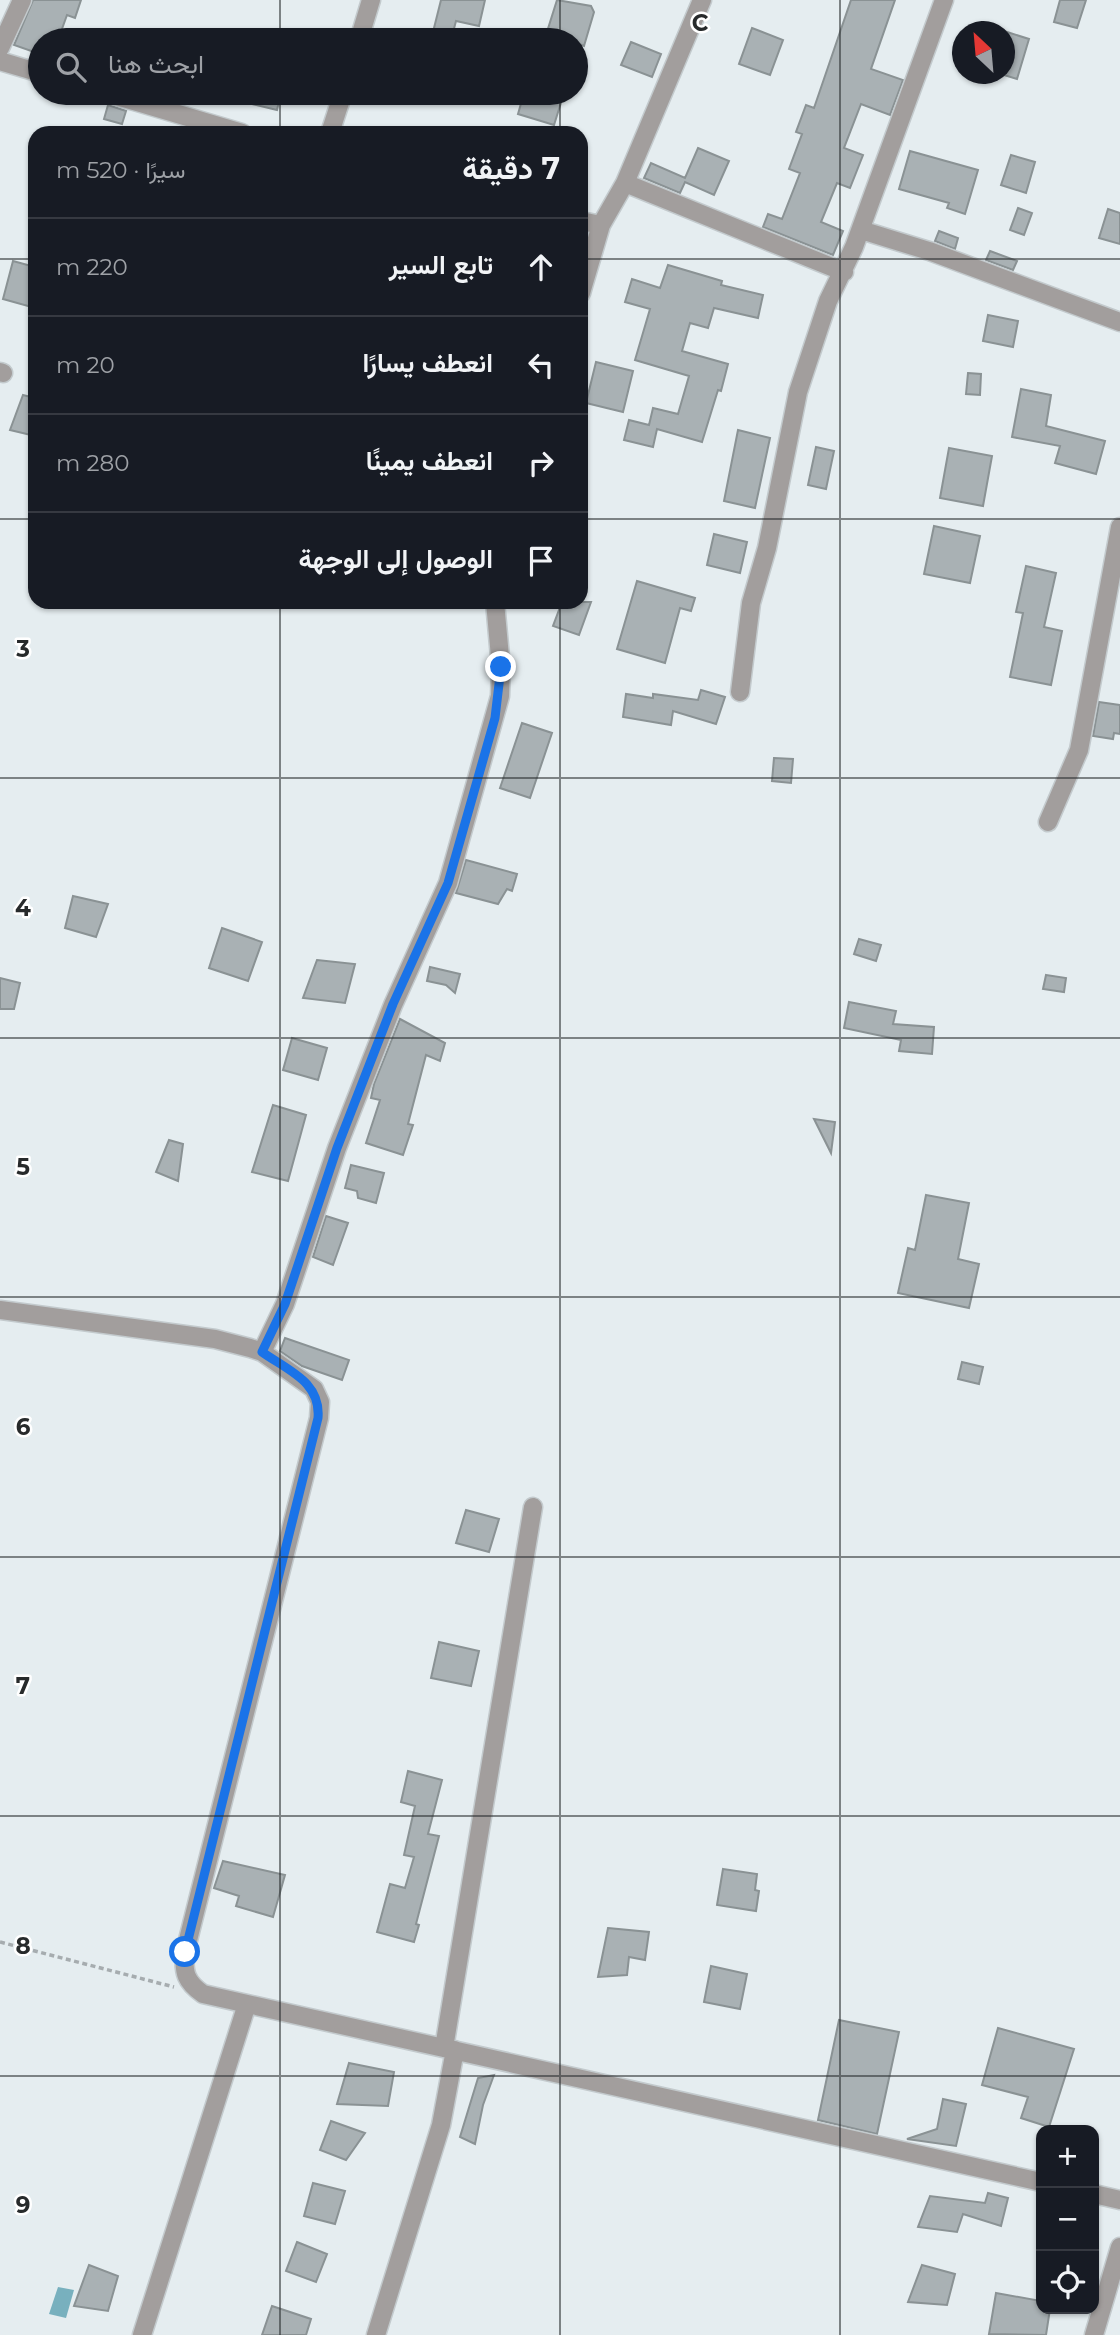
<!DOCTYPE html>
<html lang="ar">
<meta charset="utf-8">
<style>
:root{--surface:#171b24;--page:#20242c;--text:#f1f3f6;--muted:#9ea1a6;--line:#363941}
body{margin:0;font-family:Montserrat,Vazirmatn,sans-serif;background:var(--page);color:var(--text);direction:rtl}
.controls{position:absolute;right:21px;bottom:21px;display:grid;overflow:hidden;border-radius:14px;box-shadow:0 2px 5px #0004}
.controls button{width:63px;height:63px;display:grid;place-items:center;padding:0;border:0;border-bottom:2px solid var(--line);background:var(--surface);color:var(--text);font:35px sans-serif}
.compass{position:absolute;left:952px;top:21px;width:63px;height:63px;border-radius:50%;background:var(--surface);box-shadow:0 2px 5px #0004;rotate:334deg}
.stop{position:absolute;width:21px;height:21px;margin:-16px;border:5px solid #1a73e8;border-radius:50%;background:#fff}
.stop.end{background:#1a73e8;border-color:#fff;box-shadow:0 2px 7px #0008}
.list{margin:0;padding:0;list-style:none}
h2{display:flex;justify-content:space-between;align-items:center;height:91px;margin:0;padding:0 28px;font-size:30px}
h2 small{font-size:23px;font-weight:400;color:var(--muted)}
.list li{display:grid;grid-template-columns:46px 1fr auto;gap:21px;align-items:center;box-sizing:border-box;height:98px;padding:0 28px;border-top:2px solid var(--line)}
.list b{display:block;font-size:26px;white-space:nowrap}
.list em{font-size:23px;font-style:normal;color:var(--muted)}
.icon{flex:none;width:38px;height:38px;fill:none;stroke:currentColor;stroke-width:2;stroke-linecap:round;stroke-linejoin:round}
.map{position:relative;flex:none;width:1120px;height:2335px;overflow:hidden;direction:ltr}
.search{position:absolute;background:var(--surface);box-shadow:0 2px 5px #0004;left:28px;top:28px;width:560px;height:77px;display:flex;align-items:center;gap:18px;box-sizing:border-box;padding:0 24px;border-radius:38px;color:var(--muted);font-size:26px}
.panel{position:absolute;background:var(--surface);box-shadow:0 2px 5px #0004;left:28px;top:126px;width:560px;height:483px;border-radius:21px;direction:rtl}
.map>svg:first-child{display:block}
.water{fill:#78b0be}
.building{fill:#a9b1b4;stroke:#8a9294;stroke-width:2}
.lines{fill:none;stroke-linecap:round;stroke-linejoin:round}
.street-casing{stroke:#c3cacd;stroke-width:21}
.path{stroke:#a6acaf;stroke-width:3.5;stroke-dasharray:5 3.5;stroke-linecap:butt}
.street{stroke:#a29e9d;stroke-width:18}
.route{stroke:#1a73e8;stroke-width:9}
.grid{fill:none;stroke:#272a2b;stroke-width:2;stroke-opacity:0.55}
.grid-label{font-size:23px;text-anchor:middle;font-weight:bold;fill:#272a2b;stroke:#fff;stroke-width:5;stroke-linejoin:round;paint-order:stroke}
</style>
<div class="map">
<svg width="1120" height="2335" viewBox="0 0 1120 2335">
<rect width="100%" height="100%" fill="#e5edf0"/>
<path class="water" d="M 58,2287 L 74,2290 L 66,2318 L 49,2314 Z"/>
<path class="building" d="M 33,0 L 81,0 L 75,18 L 67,15 L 58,40 L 40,40 L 40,54 L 14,45 Z
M 441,0 L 485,0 L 479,26 L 456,21 L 451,40 L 431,40 Z
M 557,0 L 591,6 L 594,12 L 584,46 L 576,43 L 576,40 L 546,35 Z
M 851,0 L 895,0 L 871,69 L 903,80 L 890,115 L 861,104 L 844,148 L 863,155 L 850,188 L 837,183 L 821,222 L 843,231 L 833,255 L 763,227 L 768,214 L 782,219 L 800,173 L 789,169 L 802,134 L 796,132 L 806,105 L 814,108 Z
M 1060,0 L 1086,0 L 1077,28 L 1054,22 Z
M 752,28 L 783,40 L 770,75 L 739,64 Z
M 1004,31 L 1029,39 L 1017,79 L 1004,75 Z
M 631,42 L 661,54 L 652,77 L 621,65 Z
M 228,93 L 281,93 L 277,110 L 227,98 Z
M 524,93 L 564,93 L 554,125 L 518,114 Z
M 108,105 L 126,111 L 122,124 L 104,119 Z
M 698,148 L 729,161 L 714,195 L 685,182 L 680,193 L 644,178 L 651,163 L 685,178 Z
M 910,151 L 978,170 L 965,214 L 947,208 L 949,203 L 899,189 Z
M 1011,155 L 1035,162 L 1026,193 L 1001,185 Z
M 1018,208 L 1032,213 L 1024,235 L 1010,230 Z
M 1108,209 L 1120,213 L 1120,244 L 1099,238 Z
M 939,231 L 958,238 L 955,249 L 935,241 Z
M 990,251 L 1017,261 L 1013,270 L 986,260 Z
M 13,261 L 35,267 L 35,308 L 3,299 Z
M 668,265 L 722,281 L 721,285 L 763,295 L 758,318 L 714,308 L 708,328 L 690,323 L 682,351 L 728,364 L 721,391 L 718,390 L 702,442 L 657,429 L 653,447 L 624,440 L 629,420 L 649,425 L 653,408 L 678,414 L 689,376 L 635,360 L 650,309 L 625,302 L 632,279 L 660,288 Z
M 988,315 L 1018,321 L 1013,347 L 983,341 Z
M 596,362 L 633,371 L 623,412 L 586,403 Z
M 968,373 L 981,374 L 980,395 L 966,394 Z
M 1021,389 L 1051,395 L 1046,426 L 1105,441 L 1096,474 L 1055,463 L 1060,446 L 1012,437 Z
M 23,395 L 35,398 L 35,436 L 10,430 Z
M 738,430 L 770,438 L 755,508 L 724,501 Z
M 816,447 L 834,451 L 826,489 L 808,485 Z
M 949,448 L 992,456 L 983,506 L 940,498 Z
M 934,526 L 980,536 L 970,583 L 924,574 Z
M 714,534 L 747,542 L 740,573 L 707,565 Z
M 1026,566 L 1056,573 L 1044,627 L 1062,631 L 1051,685 L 1010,677 L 1023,613 L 1016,612 Z
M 637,581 L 695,598 L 691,611 L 680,608 L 665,663 L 617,649 Z
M 562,602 L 591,602 L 579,635 L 553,626 Z
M 701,690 L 725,697 L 716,724 L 673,711 L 671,725 L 623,717 L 626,694 L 653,698 L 653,694 L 698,700 Z
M 1099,702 L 1120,705 L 1120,734 L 1114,733 L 1113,739 L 1093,736 Z
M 522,723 L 552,733 L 530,798 L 500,788 Z
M 774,758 L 793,759 L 791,783 L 772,781 Z
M 466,860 L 517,874 L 512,891 L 507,889 L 498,904 L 456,893 Z
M 73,896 L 108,904 L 96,937 L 65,928 Z
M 222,928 L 262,942 L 248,981 L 209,968 Z
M 859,939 L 881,945 L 876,961 L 854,954 Z
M 317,960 L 355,964 L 345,1003 L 303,998 Z
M 430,967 L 460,974 L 455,993 L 446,985 L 427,981 Z
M 1046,975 L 1066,978 L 1064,992 L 1043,989 Z
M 0,978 L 20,983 L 14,1009 L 0,1009 Z
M 849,1002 L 896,1011 L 893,1024 L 934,1027 L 932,1054 L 899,1051 L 901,1040 L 844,1028 Z
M 400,1019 L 445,1043 L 440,1061 L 426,1055 L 408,1124 L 413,1125 L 403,1155 L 366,1143 L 380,1100 L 371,1098 L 374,1084 Z
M 292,1038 L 327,1048 L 318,1080 L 283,1070 Z
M 273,1105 L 306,1115 L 288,1181 L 252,1172 Z
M 814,1119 L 835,1122 L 831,1153 Z
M 169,1140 L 183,1144 L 178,1181 L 156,1172 Z
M 351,1165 L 384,1173 L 376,1203 L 358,1198 L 357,1191 L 345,1188 Z
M 926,1195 L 969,1203 L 958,1259 L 979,1264 L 969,1308 L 898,1293 L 908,1248 L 915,1250 Z
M 326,1216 L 348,1223 L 333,1265 L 313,1257 Z
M 285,1338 L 349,1360 L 342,1380 L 302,1366 L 280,1351 Z
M 962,1362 L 983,1367 L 979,1384 L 958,1379 Z
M 466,1510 L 499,1519 L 489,1552 L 456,1543 Z
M 439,1642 L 479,1651 L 471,1686 L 431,1678 Z
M 408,1771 L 442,1780 L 428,1834 L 439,1836 L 416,1924 L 419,1925 L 414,1942 L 377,1932 L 390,1884 L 405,1888 L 414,1857 L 404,1855 L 415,1806 L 401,1802 Z
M 223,1861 L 285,1875 L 273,1917 L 236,1906 L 239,1896 L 214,1888 Z
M 723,1869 L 757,1874 L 755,1890 L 759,1891 L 756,1911 L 717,1905 Z
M 608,1928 L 649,1932 L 645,1960 L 629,1957 L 627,1975 L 598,1977 Z
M 711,1966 L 747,1974 L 740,2009 L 704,2002 Z
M 839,2020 L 899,2032 L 877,2134 L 818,2120 Z
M 998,2028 L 1074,2049 L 1049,2127 L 1021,2118 L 1028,2097 L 982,2085 Z
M 349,2063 L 394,2072 L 388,2106 L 337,2104 Z
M 494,2075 L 483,2105 L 475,2144 L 460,2137 L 478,2078 Z
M 943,2099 L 966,2104 L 956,2146 L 907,2139 L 937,2129 Z
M 331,2121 L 365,2133 L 346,2160 L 320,2150 Z
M 313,2183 L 345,2191 L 335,2224 L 304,2216 Z
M 988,2193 L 1008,2198 L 1001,2226 L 963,2214 L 957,2232 L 918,2227 L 930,2196 L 985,2203 Z
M 297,2242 L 327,2254 L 316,2282 L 286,2271 Z
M 89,2265 L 118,2276 L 108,2311 L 74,2306 Z
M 922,2265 L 955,2274 L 947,2305 L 908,2302 Z
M 996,2293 L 1041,2301 L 1041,2309 L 1050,2309 L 1046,2335 L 989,2334 Z
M 272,2306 L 311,2319 L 306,2335 L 262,2335 Z"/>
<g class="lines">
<g class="street-casing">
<path id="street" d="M 359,40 L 371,0
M 0,48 L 22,0
M 0,61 L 40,73
M 107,93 L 242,133
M 330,133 L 343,93
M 625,183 L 702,0
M 581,221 L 601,225 L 625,183 L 844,272
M 861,230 L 929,251 L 1120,322
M 581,293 L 601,225
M 0,372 L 3,373
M 740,692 L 751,603 L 767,548 L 798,392 L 828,301 L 854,247 L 944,0
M 1048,822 L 1079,750 L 1120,527
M 0,1310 L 215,1339 L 250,1348 L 262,1352 L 314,1389 L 320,1402 L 319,1418 L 185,1952 C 183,1973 186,1982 203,1994 L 1041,2182
M 262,1352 L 285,1304 L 337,1148 L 393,1005 L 448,883 L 500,696 L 501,668 L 495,602
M 444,2048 L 533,1507
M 1094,2194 L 1120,2200
M 142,2335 L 247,2004
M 376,2335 L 441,2125 L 455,2050
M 1094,2335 L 1120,2247"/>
</g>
<path class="path" d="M 0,1942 L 174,1987"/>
<use href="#street" class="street"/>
</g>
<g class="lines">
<path class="route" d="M 185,1952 L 318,1418 C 321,1382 289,1371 262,1352 L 285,1304 L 337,1148 L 393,1004 L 448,883 L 495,718 L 501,667"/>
</g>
<path class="grid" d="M 280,0 L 280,40M 560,0 L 560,40M 840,0 L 840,2335M 280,93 L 280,133M 560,93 L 560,133M 0,259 L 35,259M 581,259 L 1120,259M 0,519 L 35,519M 581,519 L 1120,519M 280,602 L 280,2335M 560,602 L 560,2335M 0,778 L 1120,778M 0,1038 L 1120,1038M 0,1297 L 1120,1297M 0,1557 L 1120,1557M 0,1816 L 1120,1816M 0,2076 L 1120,2076"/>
<g class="grid-label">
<text x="700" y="31">C</text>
<text x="23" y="657">3</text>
<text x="23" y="916">4</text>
<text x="23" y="1175">5</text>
<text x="23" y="1435">6</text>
<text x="23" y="1694">7</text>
<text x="23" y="1954">8</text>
<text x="23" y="2213">9</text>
</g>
</svg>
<div class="controls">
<button>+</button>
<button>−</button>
<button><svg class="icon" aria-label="locate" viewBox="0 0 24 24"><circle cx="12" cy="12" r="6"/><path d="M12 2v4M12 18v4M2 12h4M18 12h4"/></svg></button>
</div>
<svg class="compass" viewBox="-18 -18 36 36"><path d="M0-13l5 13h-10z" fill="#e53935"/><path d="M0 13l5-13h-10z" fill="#9ea1a6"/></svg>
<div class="stop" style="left:185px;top:1952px"></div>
<div class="stop end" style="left:501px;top:667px"></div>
<div class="search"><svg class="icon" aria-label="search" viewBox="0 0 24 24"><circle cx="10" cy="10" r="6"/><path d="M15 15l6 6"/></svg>ابحث هنا</div>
<section class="panel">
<h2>7 دقيقة<small>سيرًا · 520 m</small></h2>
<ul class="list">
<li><svg class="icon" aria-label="ahead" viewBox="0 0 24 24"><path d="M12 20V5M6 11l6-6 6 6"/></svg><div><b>تابع السير</b></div><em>220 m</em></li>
<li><svg class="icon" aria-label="left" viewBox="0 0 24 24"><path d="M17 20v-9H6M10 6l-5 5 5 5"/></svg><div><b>انعطف يسارًا</b></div><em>20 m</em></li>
<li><svg class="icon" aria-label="right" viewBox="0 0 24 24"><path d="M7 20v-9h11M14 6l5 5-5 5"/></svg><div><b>انعطف يمينًا</b></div><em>280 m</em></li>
<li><svg class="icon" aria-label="arrive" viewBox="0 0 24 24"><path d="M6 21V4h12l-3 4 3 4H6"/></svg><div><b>الوصول إلى الوجهة</b></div></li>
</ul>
</section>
</div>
